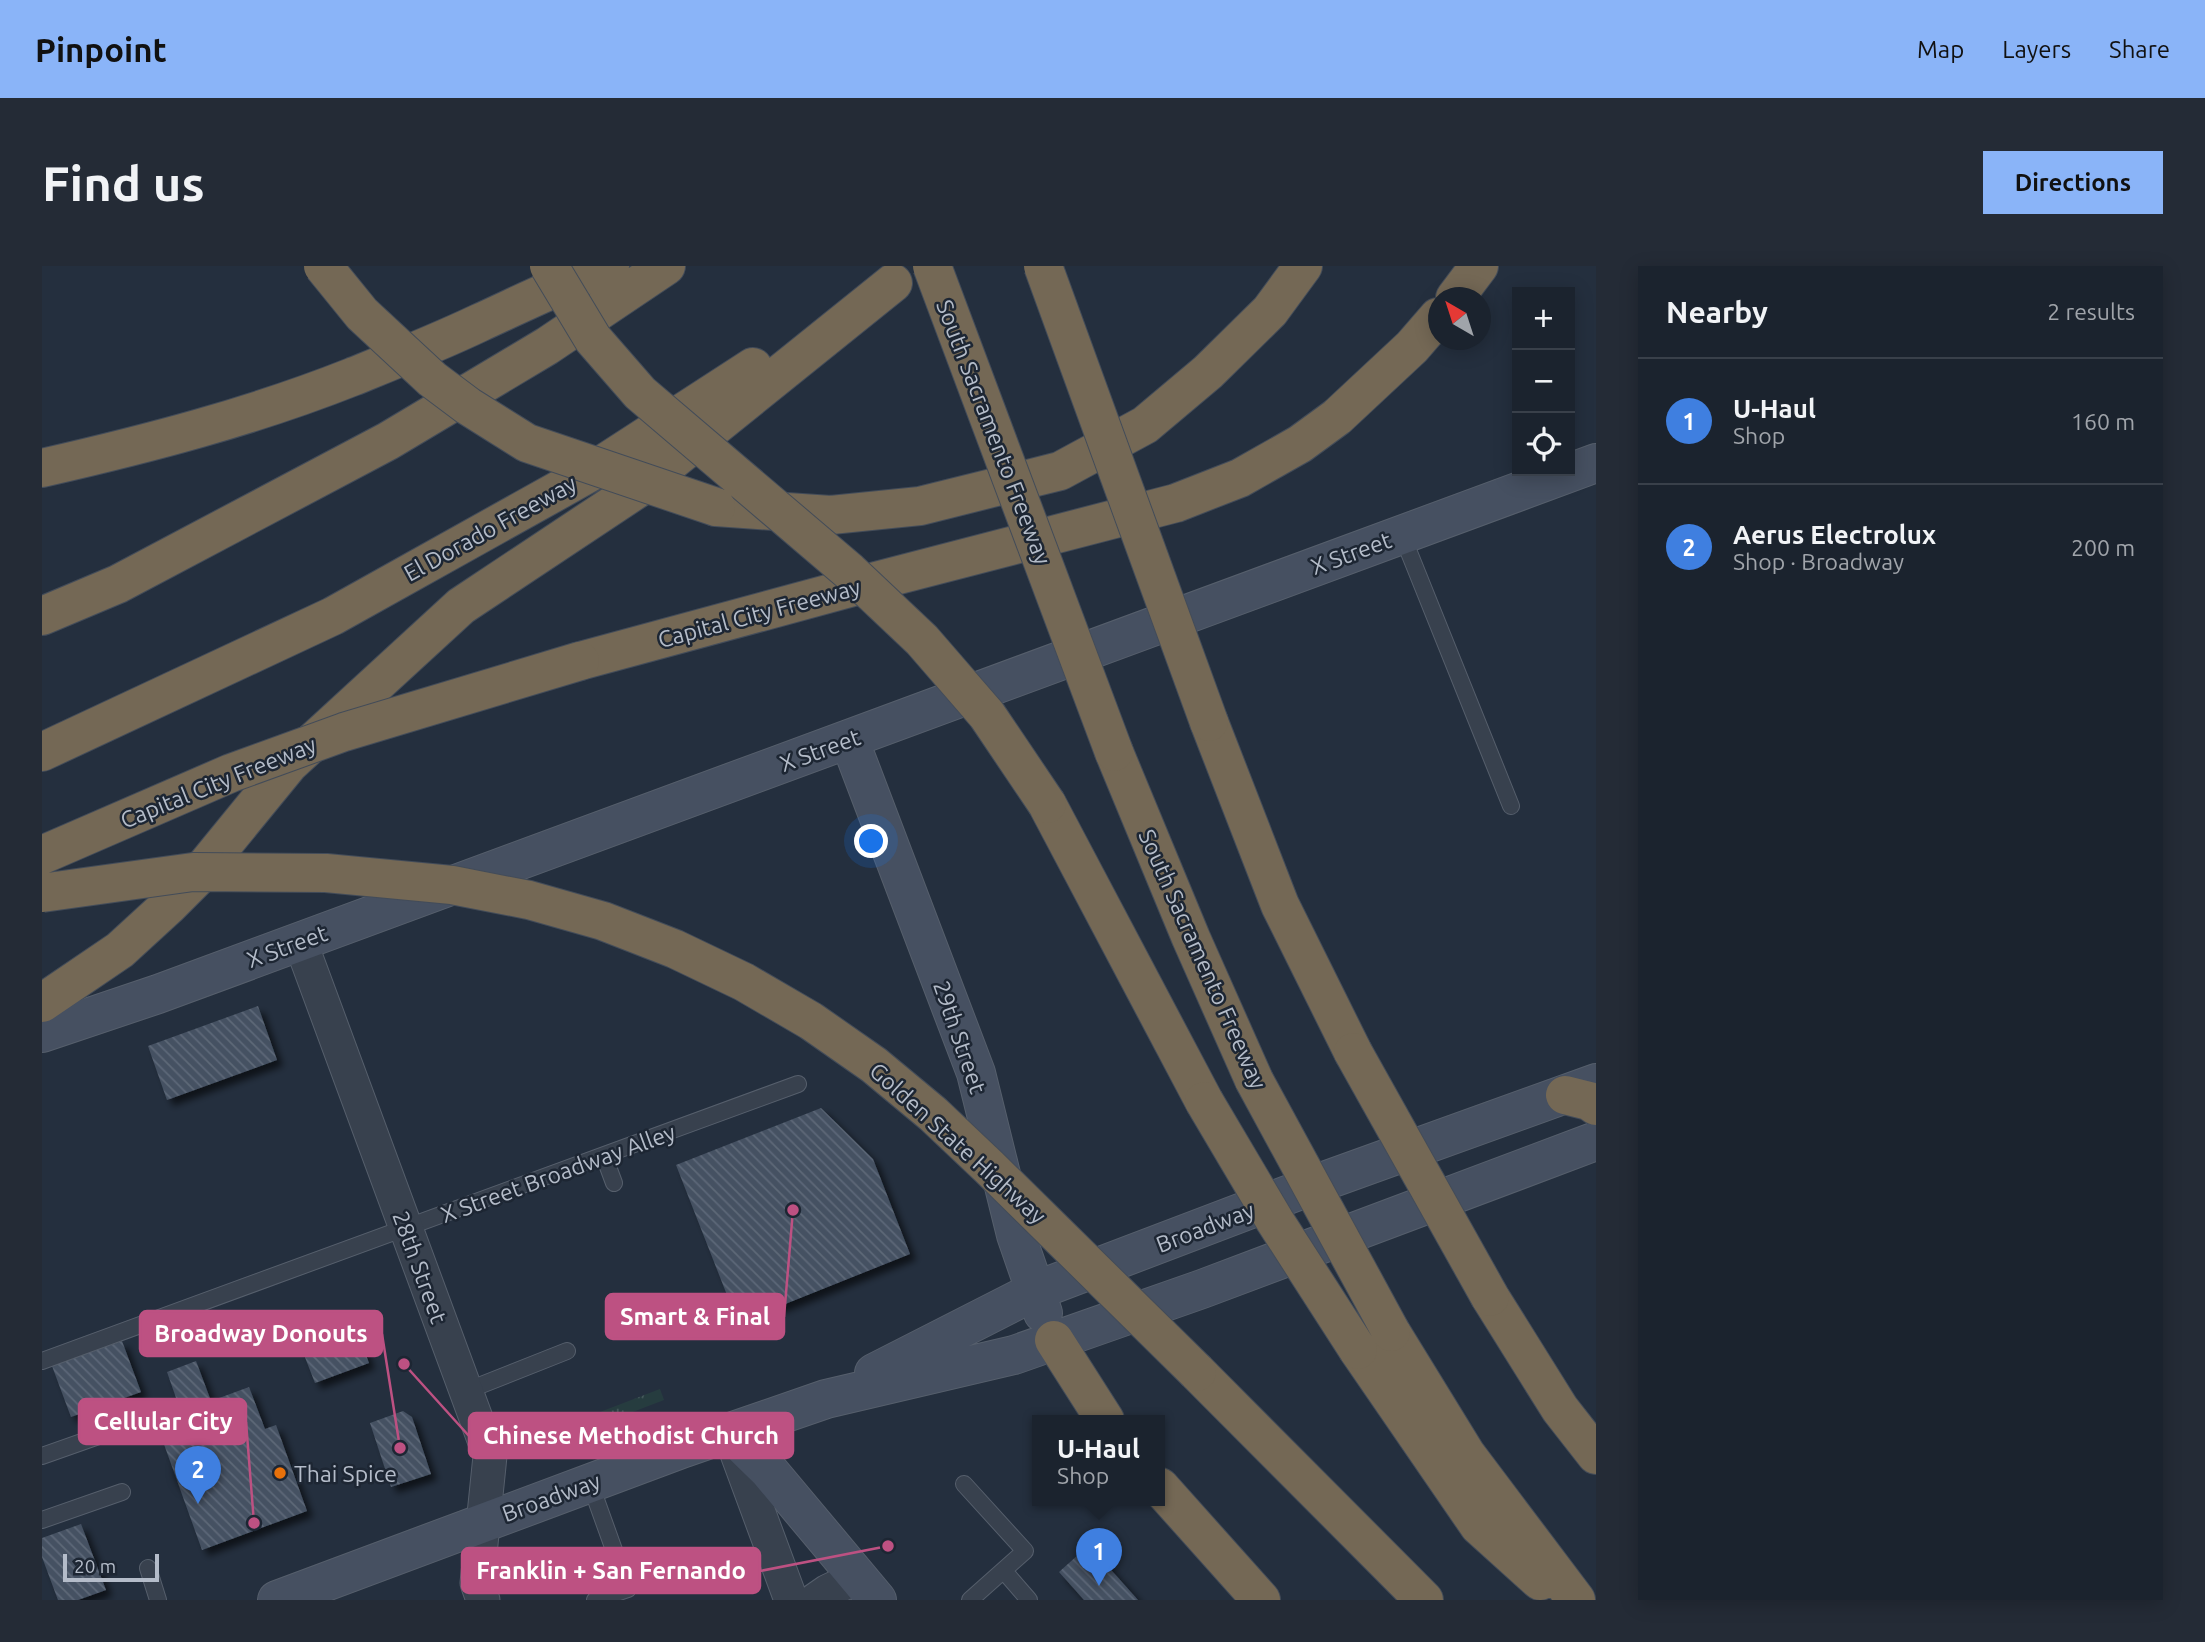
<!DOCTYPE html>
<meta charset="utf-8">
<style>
:root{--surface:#1b232e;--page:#242b36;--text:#f1f3f6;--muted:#a0a4aa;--line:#39404a;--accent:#8ab4f8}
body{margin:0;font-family:Ubuntu,sans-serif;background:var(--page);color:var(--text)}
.controls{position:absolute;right:21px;top:21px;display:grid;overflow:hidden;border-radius:0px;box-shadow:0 4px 18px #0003}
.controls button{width:63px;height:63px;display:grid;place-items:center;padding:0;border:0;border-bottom:2px solid var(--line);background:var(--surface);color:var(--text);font:35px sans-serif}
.compass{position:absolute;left:1386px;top:21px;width:63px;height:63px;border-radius:50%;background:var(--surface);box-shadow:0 4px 18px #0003;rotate:321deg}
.scale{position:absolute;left:21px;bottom:18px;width:96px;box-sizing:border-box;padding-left:7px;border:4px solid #b4bcc9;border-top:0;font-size:19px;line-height:24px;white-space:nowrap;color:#b4bcc9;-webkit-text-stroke:5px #1d2633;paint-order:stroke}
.you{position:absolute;left:830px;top:576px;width:24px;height:24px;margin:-18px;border:5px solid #fff;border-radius:50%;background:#1a73e8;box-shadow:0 0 0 10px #1a73e833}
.badge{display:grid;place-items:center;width:46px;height:46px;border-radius:50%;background:var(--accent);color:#fff;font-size:23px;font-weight:700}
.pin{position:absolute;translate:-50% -58px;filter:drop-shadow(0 2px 4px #0008)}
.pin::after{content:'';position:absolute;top:37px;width:24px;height:21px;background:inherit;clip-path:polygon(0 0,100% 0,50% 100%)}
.popup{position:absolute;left:990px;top:1149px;width:133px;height:91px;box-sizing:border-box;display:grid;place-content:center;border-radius:0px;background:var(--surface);filter:drop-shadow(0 2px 5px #0005);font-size:23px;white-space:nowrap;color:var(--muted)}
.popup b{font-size:26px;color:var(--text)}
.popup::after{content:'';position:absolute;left:50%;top:100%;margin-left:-14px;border:14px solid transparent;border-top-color:var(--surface)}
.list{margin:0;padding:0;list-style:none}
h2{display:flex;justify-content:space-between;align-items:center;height:91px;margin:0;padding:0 28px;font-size:30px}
h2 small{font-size:23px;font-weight:400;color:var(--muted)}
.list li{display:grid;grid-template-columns:46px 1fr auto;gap:21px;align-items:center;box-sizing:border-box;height:126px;padding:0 28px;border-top:2px solid var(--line)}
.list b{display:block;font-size:26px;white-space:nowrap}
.list p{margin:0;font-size:23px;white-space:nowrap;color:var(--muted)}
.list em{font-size:23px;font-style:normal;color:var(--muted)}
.icon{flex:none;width:38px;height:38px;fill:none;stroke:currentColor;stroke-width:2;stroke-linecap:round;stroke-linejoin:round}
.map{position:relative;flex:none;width:1554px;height:1334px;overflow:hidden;border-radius:0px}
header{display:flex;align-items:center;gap:42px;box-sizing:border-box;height:98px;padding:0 35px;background:var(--accent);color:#111}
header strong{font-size:33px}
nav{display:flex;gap:38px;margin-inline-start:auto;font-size:24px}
.intro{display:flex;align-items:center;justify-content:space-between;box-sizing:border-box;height:168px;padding:0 42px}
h1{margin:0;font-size:49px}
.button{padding:18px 32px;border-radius:0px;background:var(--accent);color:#111;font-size:24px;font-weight:700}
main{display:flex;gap:42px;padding:0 42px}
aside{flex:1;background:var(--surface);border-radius:0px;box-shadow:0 4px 18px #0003}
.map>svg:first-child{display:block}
.grass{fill:url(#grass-tufts)}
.building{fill:url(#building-back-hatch);filter:url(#shadow)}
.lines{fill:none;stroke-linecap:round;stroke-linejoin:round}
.lane-casing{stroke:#565f6c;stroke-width:18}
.street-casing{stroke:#565f6c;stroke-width:35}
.secondary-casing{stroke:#565f6c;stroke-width:40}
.highway-casing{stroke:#434c59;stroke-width:40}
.lane{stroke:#38414e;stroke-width:16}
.street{stroke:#38414e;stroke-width:33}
.secondary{stroke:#465061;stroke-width:38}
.highway{stroke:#746855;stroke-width:38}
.highway-bridge-casing{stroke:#434c59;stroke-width:40;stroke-linecap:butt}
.highway-bridge{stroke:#746855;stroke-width:38}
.food-dot{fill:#e8710a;stroke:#1d2633;stroke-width:2.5}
.labels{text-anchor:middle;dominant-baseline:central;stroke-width:5;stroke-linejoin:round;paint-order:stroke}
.street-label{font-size:23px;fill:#b4bcc9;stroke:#1d2633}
.poi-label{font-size:23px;fill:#b4bcc9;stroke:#1d2633;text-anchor:start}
.leader{fill:none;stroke:#bd5182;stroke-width:2.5}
.callout-dot{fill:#bd5182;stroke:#1d2633;stroke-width:2.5}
.callout{fill:#bd5182;stroke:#bd5182;stroke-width:2.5}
.callout-label{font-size:24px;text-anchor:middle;font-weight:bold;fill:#fff}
</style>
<header>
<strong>Pinpoint</strong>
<nav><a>Map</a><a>Layers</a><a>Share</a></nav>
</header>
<div class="intro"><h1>Find us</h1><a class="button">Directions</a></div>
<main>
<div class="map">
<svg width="1554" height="1334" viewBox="0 0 1554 1334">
<defs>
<pattern id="grass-tufts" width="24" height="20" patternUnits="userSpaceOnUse" patternTransform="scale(1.75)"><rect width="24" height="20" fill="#263c3f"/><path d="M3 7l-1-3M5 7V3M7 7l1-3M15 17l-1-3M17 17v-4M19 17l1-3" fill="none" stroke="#435659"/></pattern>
<pattern id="building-back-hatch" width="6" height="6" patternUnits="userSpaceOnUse" patternTransform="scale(1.75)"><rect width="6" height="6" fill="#455162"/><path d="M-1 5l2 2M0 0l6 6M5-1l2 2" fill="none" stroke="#5d6877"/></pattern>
<filter id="shadow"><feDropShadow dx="6" dy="6" stdDeviation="3.5" flood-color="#0009"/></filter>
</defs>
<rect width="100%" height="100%" fill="#242f3e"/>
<path class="grass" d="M 618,1123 L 622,1134 L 562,1157 L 558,1146 Z"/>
<path class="building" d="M 216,740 L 235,794 L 125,834 L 106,780 Z
M 779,842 L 831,893 L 868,988 L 696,1057 L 634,899 Z
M 313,1061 L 327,1097 L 273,1117 L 259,1081 Z
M 80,1075 L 99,1126 L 29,1151 L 10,1100 Z
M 154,1095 L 169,1135 L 207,1121 L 223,1163 L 234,1159 L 265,1245 L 160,1284 L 114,1156 L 139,1146 L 125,1106 Z
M 361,1145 L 370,1151 L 389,1208 L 349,1221 L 328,1157 Z
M 39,1258 L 64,1324 L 36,1334 L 16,1334 L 0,1291 L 0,1272 Z
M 1047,1279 L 1096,1334 L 1042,1334 L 1017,1306 Z"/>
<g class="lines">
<g class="lane-casing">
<path id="lane" d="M 1360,269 L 1469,540
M 562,890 L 572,917
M 0,1095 L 756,818
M 424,1125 L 525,1085
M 0,1190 L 102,1154
M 548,1217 L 586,1323 L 553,1334
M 922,1218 L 983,1285 L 928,1334
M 0,1254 L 80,1226
M 106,1302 L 116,1334
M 962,1305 L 987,1334"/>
</g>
<g class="street-casing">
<path id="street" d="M 258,675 L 448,1190 L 435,1317 L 441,1334
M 687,1166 L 749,1334
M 773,1334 L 786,1325 L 816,1311"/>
</g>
<g class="secondary-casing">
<path id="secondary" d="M 807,473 L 934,807 L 974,969 L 1001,1047
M 0,767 L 116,728 L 1554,197
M 832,1107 L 993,1025 L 1285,914 L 1554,817
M 687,1166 L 727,1205 L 835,1334
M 235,1334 L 642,1182 L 784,1133 L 972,1089 L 1160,1023 L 1554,875"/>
</g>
<g class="highway-casing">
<path id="highway" d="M 1413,32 L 1437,0
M 0,202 C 105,178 209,151 310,111 C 352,94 395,77 437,57 C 481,37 522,16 568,0
M 674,241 L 789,249 L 878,240 L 1018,205 L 1103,159 L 1166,106 L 1228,45 L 1261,0
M 0,350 L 76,318 L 346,175 L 505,80 L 624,0
M 538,395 L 826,317 L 1134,237 L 1198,212 L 1258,178 L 1295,151 L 1370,81 L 1396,51
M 1167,456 L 1238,639 L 1311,786
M 0,486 L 291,350 L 549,206 L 711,101
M 1072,486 L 1149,672 L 1212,814
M 1005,538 L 1162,835
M 0,737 L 78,684 L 126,640 L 153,613 L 247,498 L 419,340 L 595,223 L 851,17
M 1523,829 L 1547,835 L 1554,840
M 1448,1031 L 1518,1143 L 1554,1189
M 1349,1066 L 1424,1188 L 1534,1334
M 1012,1074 L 1063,1154
M 1316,1084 L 1437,1260 L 1498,1315
M 1155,1106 L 1382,1334
M 1118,1221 L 1219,1334"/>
</g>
<use href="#lane" class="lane"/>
<use href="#street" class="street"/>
<use href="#secondary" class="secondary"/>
<use href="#highway" class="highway"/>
<g class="highway-bridge-casing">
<path id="highway-bridge" d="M 281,0 L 320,48 L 390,113 L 426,140 L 485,177 L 674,241
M 507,0 L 551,73 L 598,127 L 807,305 L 880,374 L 945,449 L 1005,538
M 890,0 L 1072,486
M 1001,0 L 1167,456
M 0,589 L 189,507 L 302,466 L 538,395
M 0,627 L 151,606 L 284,607 L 410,619 L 487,634 L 561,655 L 633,683 L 702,716 L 769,755 L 832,799 L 891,848 L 947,901 L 1155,1106
M 1311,786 L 1448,1031
M 1212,814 L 1349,1066
M 1162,835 L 1233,955 L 1316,1084"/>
</g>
<use href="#highway-bridge" class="highway-bridge"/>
</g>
<circle class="food-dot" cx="238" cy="1207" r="7"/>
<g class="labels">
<g class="street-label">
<text transform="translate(952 166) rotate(69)">South Sacramento Freeway</text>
<text transform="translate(448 262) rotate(-29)">El Dorado Freeway</text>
<text transform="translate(1309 287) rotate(-20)">X Street</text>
<text transform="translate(717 347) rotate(-15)">Capital City Freeway</text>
<text transform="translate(778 484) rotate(-20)">X Street</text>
<text transform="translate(176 516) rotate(-22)">Capital City Freeway</text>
<text transform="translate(245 680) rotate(-20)">X Street</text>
<text transform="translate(1161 693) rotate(66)">South Sacramento Freeway</text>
<text transform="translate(918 771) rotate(71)">29th Street</text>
<text transform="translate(916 877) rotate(42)">Golden State Highway</text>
<text transform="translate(516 907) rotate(-20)">X Street Broadway Alley</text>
<text transform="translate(1163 961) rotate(-21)">Broadway</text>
<text transform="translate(378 1001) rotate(70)">28th Street</text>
<text transform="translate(509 1231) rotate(-20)">Broadway</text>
</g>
<g class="poi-label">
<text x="252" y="1207">Thai Spice</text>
</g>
</g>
<path class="leader" d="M751 944L742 1051M358 1182L340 1068M212 1257L204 1156M362 1098L427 1170M846 1280L718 1305"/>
<g class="callout-dot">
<circle cx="751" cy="944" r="7"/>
<circle cx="358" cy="1182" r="7"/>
<circle cx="212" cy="1257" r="7"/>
<circle cx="362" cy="1098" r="7"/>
<circle cx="846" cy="1280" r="7"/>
</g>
<g class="callout">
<rect x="564" y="1028" width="178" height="45" rx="7"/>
<rect x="98" y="1045" width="242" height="45" rx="7"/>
<rect x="37" y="1133" width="167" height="45" rx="7"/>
<rect x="427" y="1147" width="324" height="45" rx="7"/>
<rect x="420" y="1282" width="298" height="45" rx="7"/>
</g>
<g class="callout-label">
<text x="653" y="1059">Smart &amp; Final</text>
<text x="219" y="1076">Broadway Donouts</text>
<text x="121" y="1164">Cellular City</text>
<text x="589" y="1178">Chinese Methodist Church</text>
<text x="569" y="1313">Franklin + San Fernando</text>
</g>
</svg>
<div class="controls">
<button>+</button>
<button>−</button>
<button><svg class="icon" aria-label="locate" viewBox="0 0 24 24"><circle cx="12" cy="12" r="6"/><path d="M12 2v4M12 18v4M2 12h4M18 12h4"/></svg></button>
</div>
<svg class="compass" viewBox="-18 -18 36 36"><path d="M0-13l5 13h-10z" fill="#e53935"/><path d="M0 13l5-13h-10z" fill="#a0a4aa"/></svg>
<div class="scale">20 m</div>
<div class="you"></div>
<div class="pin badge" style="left:1057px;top:1320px;background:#3f7fe0">1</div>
<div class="popup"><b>U-Haul</b>Shop</div>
<div class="pin badge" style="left:156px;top:1238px;background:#3f7fe0">2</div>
</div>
<aside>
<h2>Nearby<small>2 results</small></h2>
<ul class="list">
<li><span class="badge" style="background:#3f7fe0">1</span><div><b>U-Haul</b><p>Shop</p></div><em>160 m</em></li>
<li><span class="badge" style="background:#3f7fe0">2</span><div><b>Aerus Electrolux</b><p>Shop · Broadway</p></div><em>200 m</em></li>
</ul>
</aside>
</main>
